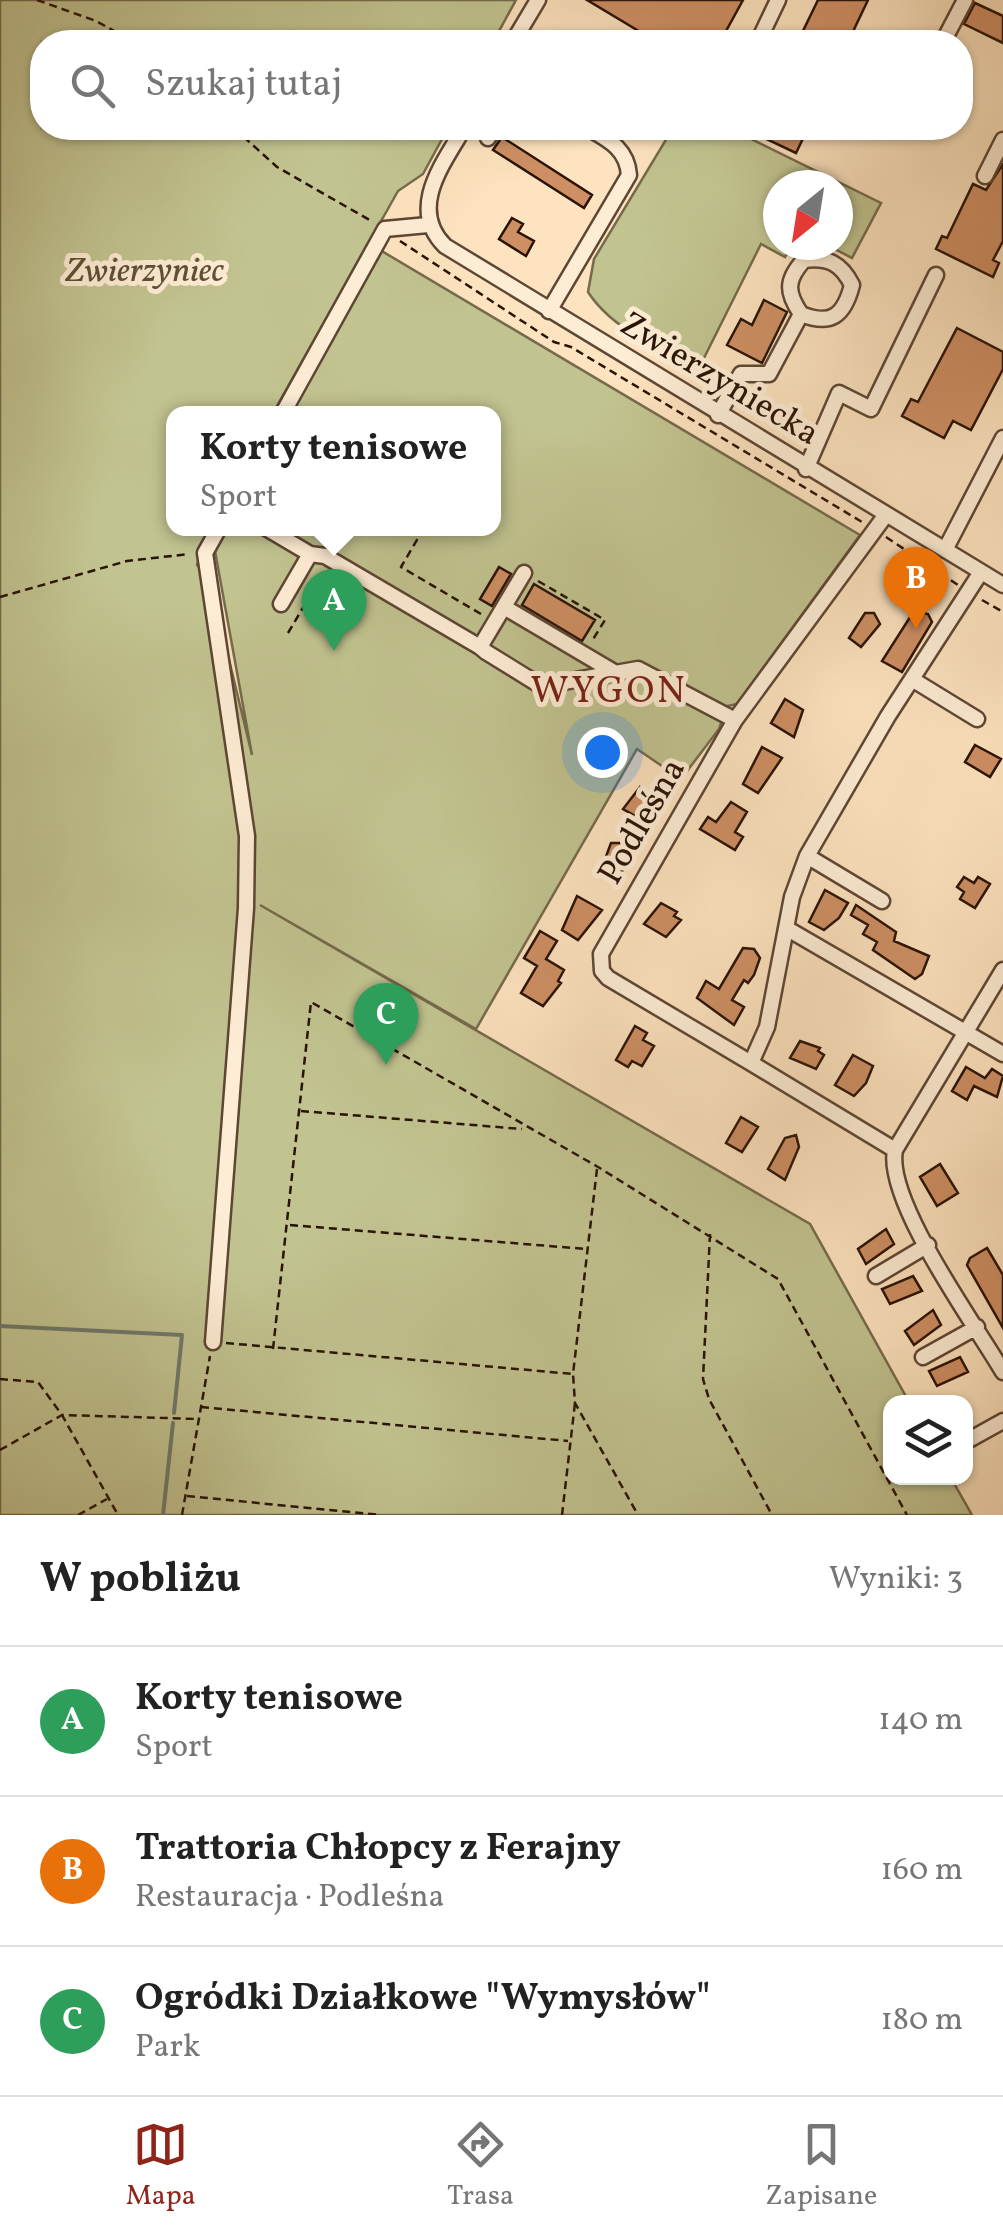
<!DOCTYPE html>
<html lang="pl">
<meta charset="utf-8">
<style>
:root{--surface:#fff;--page:#f2f2f2;--text:#222;--muted:#767676;--line:#e0e0e0;--accent:#8f2418}
body{margin:0;font-family:Vollkorn,serif;background:var(--page);color:var(--text)}
.controls{position:absolute;right:30px;bottom:30px;display:grid;overflow:hidden;border-radius:20px;box-shadow:0 2px 8px #0004}
.controls button{width:90px;height:90px;display:grid;place-items:center;padding:0;border:0;border-bottom:2px solid var(--line);background:var(--surface);color:var(--text);font:50px sans-serif}
.compass{position:absolute;left:763px;top:170px;width:90px;height:90px;border-radius:50%;background:var(--surface);box-shadow:0 2px 8px #0004;rotate:210deg}
.you{position:absolute;left:602px;top:752px;width:35px;height:35px;margin:-25px;border:8px solid #fff;border-radius:50%;background:#1a73e8;box-shadow:0 0 0 15px #1a73e833}
.badge{display:grid;place-items:center;width:65px;height:65px;border-radius:50%;background:var(--accent);color:#fff;font-size:32px;font-weight:700}
.pin{position:absolute;translate:-50% -82px;filter:drop-shadow(0 2px 5px #0008)}
.pin::after{content:'';position:absolute;top:52px;width:35px;height:30px;background:inherit;clip-path:polygon(0 0,100% 0,50% 100%)}
.popup{position:absolute;left:166px;top:406px;width:335px;height:130px;box-sizing:border-box;display:grid;place-content:center;border-radius:20px;background:var(--surface);filter:drop-shadow(0 2px 8px #0005);font-size:32px;white-space:nowrap;color:var(--muted)}
.popup b{font-size:38px;color:var(--text)}
.popup::after{content:'';position:absolute;left:50%;top:100%;margin-left:-20px;border:20px solid transparent;border-top-color:var(--surface)}
.list{margin:0;padding:0;list-style:none}
h2{display:flex;justify-content:space-between;align-items:center;height:130px;margin:0;padding:0 40px;font-size:42px}
h2 small{font-size:32px;font-weight:400;color:var(--muted)}
.list li{display:grid;grid-template-columns:65px 1fr auto;gap:30px;align-items:center;box-sizing:border-box;height:150px;padding:0 40px;border-top:2px solid var(--line)}
.list b{display:block;font-size:38px;white-space:nowrap}
.list p{margin:0;font-size:32px;white-space:nowrap;color:var(--muted)}
.list em{font-size:32px;font-style:normal;color:var(--muted)}
.icon{flex:none;width:55px;height:55px;fill:none;stroke:currentColor;stroke-width:2;stroke-linecap:round;stroke-linejoin:round}
.map{position:relative;flex:none;width:1003px;height:1515px;overflow:hidden}
.search{position:absolute;background:var(--surface);box-shadow:0 2px 8px #0004;left:30px;right:30px;top:30px;height:110px;display:flex;align-items:center;gap:25px;box-sizing:border-box;padding:0 35px;border-radius:40px;color:var(--muted);font-size:38px}
.sheet{height:580px;background:var(--surface)}
nav{display:flex;justify-content:space-around;align-items:center;box-sizing:border-box;height:140px;border-top:2px solid var(--line);background:var(--surface);font-size:28px;color:var(--muted)}
nav a{display:grid;justify-items:center;gap:5px}
nav .on{color:var(--accent)}
.map>svg:first-child{display:block}
.green{fill:#c1c390;stroke:#756a4b;stroke-width:2.5}
.lines{fill:none;stroke-linecap:round;stroke-linejoin:round}
.stream{stroke:#70796b;stroke-width:4}
.building{fill:#ce8f64;stroke:#291206;stroke-width:2.5}
.minor-casing{stroke:#5e4634;stroke-width:19}
.path{stroke:#291206;stroke-width:2.5;stroke-dasharray:8 5;stroke-linecap:butt}
.minor{stroke:#feedd5;stroke-width:14}
.labels{text-anchor:middle;dominant-baseline:central;stroke-width:10;stroke-linejoin:round;paint-order:stroke}
.park-label{font-size:35px;font-style:italic;fill:#5e5036;stroke:#feedd5}
.street-label{font-size:35px;fill:#291206;stroke:#feedd5}
.neighbourhood-label{font-size:38px;letter-spacing:2.5px;fill:#7a1f14;stroke:#feedd5}
</style>
<div class="map">
<svg width="1003" height="1515" viewBox="0 0 1003 1515">
<rect width="100%" height="100%" fill="#fde3bf"/>
<filter id="stains"><feTurbulence type="fractalNoise" baseFrequency=".002" numOctaves="4"/><feColorMatrix values="0 0 0 0 .2 0 0 0 0 .09 0 0 0 0 .02 0 0 0 .5 -.17"/></filter>
<radialGradient id="worn" r=".72"><stop offset=".6" stop-color="#630" stop-opacity="0"/><stop offset="1" stop-color="#630" stop-opacity=".3"/></radialGradient>
<path class="green" d="M 0,0 L 516,0 L 493,42 L 42,42 L 42,128 L 448,128 L 423,174 L 398,191 L 273,413 L 174,413 L 174,528 L 208,529 L 197,565 L 209,577 L 252,755 L 215,551 L 227,529 L 494,528 L 494,413 L 290,413 L 380,250 L 860,535 L 737,704 L 727,706 L 719,729 L 681,779 L 637,749 L 476,1029 L 260,905 L 810,1224 L 909,1402 L 890,1402 L 890,1478 L 951,1478 L 972,1515 L 0,1515 Z
M 673,128 L 729,128 L 881,203 L 852,258 L 827,245 L 838,245 L 838,185 L 778,185 L 778,245 L 792,245 L 785,257 L 761,244 L 700,366 C 660,350 612,329 588,292 L 594,259 Z"/>
<g class="lines">
<path class="stream" d="M 0,1326 L 182,1335 L 174,1413
M 163,1515 L 173,1423"/>
</g>
<path class="building" d="M 587,0 L 743,0 L 720,42 L 657,42 Z
M 818,0 L 868,0 L 848,42 L 821,42 L 802,33 Z
M 975,3 L 1003,16 L 1003,43 L 964,24 Z
M 743,128 L 808,128 L 796,153 Z
M 502,137 L 592,195 L 584,208 L 493,150 Z
M 1003,164 L 1003,241 L 993,260 L 999,263 L 993,277 L 936,249 L 942,236 L 947,238 L 973,184 L 986,190 Z
M 512,218 L 523,224 L 518,232 L 534,241 L 526,256 L 499,239 Z
M 764,300 L 787,312 L 762,363 L 727,345 L 741,319 L 752,325 Z
M 957,328 L 1003,352 L 1003,369 L 971,430 L 953,421 L 944,438 L 902,416 L 911,399 L 918,402 Z
M 499,567 L 511,574 L 492,606 L 480,599 Z
M 534,584 L 595,620 L 582,641 L 522,605 Z
M 914,611 L 928,614 L 932,622 L 902,672 L 882,661 Z
M 865,613 L 874,613 L 880,624 L 861,647 L 849,638 Z
M 785,699 L 803,710 L 794,737 L 771,723 Z
M 975,745 L 1001,759 L 990,777 L 965,762 Z
M 762,747 L 782,758 L 758,793 L 743,784 Z
M 640,787 L 656,797 L 646,822 L 623,809 Z
M 731,802 L 747,812 L 735,832 L 743,837 L 735,850 L 700,829 L 708,817 L 716,822 Z
M 611,843 L 620,843 L 634,855 L 617,878 L 601,870 Z
M 964,877 L 974,883 L 978,877 L 990,884 L 975,908 L 960,899 L 964,892 L 957,887 Z
M 825,890 L 848,903 L 839,918 L 824,930 L 809,922 Z
M 577,896 L 602,910 L 578,940 L 562,930 Z
M 661,903 L 677,912 L 674,916 L 681,920 L 666,937 L 644,924 Z
M 856,905 L 896,932 L 894,941 L 929,956 L 922,974 L 915,979 L 873,950 L 877,942 L 863,934 L 868,925 L 851,915 Z
M 540,931 L 557,941 L 546,959 L 564,970 L 558,981 L 561,983 L 543,1006 L 521,993 L 537,966 L 524,958 Z
M 743,948 L 754,949 L 760,958 L 754,975 L 748,983 L 744,980 L 732,1000 L 744,1007 L 734,1025 L 697,998 L 706,981 L 719,989 Z
M 635,1026 L 647,1033 L 643,1040 L 654,1046 L 642,1066 L 632,1061 L 628,1067 L 616,1060 Z
M 800,1041 L 820,1048 L 818,1051 L 824,1055 L 816,1069 L 790,1058 Z
M 853,1055 L 873,1066 L 866,1083 L 854,1096 L 835,1085 Z
M 966,1067 L 985,1078 L 992,1069 L 1003,1076 L 997,1097 L 974,1086 L 967,1100 L 952,1091 Z
M 741,1117 L 758,1127 L 742,1152 L 726,1143 Z
M 796,1135 L 799,1147 L 785,1180 L 768,1169 L 785,1138 Z
M 940,1164 L 958,1193 L 937,1206 L 920,1177 Z
M 886,1229 L 894,1244 L 866,1264 L 858,1249 Z
M 987,1248 L 1003,1275 L 1003,1328 L 967,1265 L 970,1258 Z
M 913,1276 L 922,1291 L 890,1304 L 882,1289 Z
M 933,1310 L 941,1325 L 914,1345 L 905,1331 Z
M 960,1357 L 968,1372 L 937,1386 L 929,1371 Z"/>
<g class="lines">
<g class="minor-casing">
<path id="minor" d="M 513,42 L 538,0
M 758,42 L 778,0
M 943,42 L 965,0
M 464,128 C 442,165 408,209 445,246 L 1003,585
M 488,138 L 494,128
M 985,176 L 1003,140
M 549,311 L 629,175 C 627,149 609,140 588,128
M 283,413 L 385,229 L 428,225
M 718,415 L 741,374 L 769,374 L 801,314 C 831,326 844,316 852,285 C 841,263 828,257 804,260 C 786,280 786,292 801,314
M 806,469 L 839,393 L 871,409 L 936,275
M 266,528 L 310,554
M 945,550 L 1003,438
M 524,573 L 480,647 L 486,652 L 541,686 L 638,669 L 735,720
M 281,604 L 310,554 L 325,556 L 480,647
M 504,607 L 614,672
M 915,681 L 977,719
M 807,856 L 882,901
M 786,928 L 1003,1054
M 1003,970 L 895,1150 C 885,1201 975,1324 1003,1372
M 751,1063 L 608,978 L 602,971 L 601,954 L 735,720 L 885,516
M 895,1150 L 751,1063 L 767,1027 L 792,897 L 807,856 L 888,716 L 981,572
M 876,1276 L 928,1245
M 213,1342 L 246,908 L 247,836 L 205,553 L 219,528
M 923,1357 L 977,1327
M 967,1441 L 1003,1421"/>
</g>
<path class="path" d="M 37,0 L 96,21 L 134,42
M 234,128 L 277,167 L 373,222
M 400,241 L 554,342 L 571,347 L 862,522
M 424,528 L 401,567 L 481,614
M 886,537 L 958,585
M 538,581 L 605,620 L 592,641
M 0,597 L 127,561 L 189,554
M 982,600 L 1003,612
M 288,633 L 323,574
M 301,1111 L 522,1129
M 597,1169 L 573,1374 L 575,1403 L 638,1515
M 290,1225 L 586,1249
M 710,1234 L 703,1379 L 709,1399 L 772,1515
M 226,1343 L 573,1374
M 273,1349 L 311,1002 L 598,1167 L 778,1279 L 907,1515
M 0,1379 L 38,1382 L 62,1415 L 118,1515
M 201,1407 L 568,1441
M 0,1450 L 62,1415 L 198,1419
M 187,1496 L 380,1515
M 78,1515 L 107,1499
M 182,1515 L 210,1356
M 562,1515 L 575,1403"/>
<use href="#minor" class="minor"/>
</g>
<g class="labels">
<g class="park-label">
<text x="145" y="272">Zwierzyniec</text>
</g>
<g class="street-label">
<text transform="translate(719 380) rotate(31)">Zwierzyniecka</text>
<text transform="translate(643 822) rotate(-60)">Podleśna</text>
</g>
<g class="neighbourhood-label">
<text x="609" y="692">WYGON</text>
</g>
</g>
<rect width="100%" height="100%" filter="url(#stains)"/>
<rect width="100%" height="100%" fill="url(#worn)"/>
</svg>
<div class="controls">
<button><svg class="icon" aria-label="layers" viewBox="0 0 24 24"><path d="M12 4l9 5-9 5-9-5zM3 14l9 5 9-5"/></svg></button>
</div>
<svg class="compass" viewBox="-18 -18 36 36"><path d="M0-13l5 13h-10z" fill="#e53935"/><path d="M0 13l5-13h-10z" fill="#767676"/></svg>
<div class="you"></div>
<div class="pin badge" style="left:334px;top:651px;background:#2e9e5b">A</div>
<div class="popup"><b>Korty tenisowe</b>Sport</div>
<div class="pin badge" style="left:916px;top:629px;background:#e8710a">B</div>
<div class="pin badge" style="left:386px;top:1065px;background:#2e9e5b">C</div>
<div class="search"><svg class="icon" aria-label="search" viewBox="0 0 24 24"><circle cx="10" cy="10" r="6"/><path d="M15 15l6 6"/></svg>Szukaj tutaj</div>
</div>
<section class="sheet">
<h2>W pobliżu<small>Wyniki: 3</small></h2>
<ul class="list">
<li><span class="badge" style="background:#2e9e5b">A</span><div><b>Korty tenisowe</b><p>Sport</p></div><em>140 m</em></li>
<li><span class="badge" style="background:#e8710a">B</span><div><b>Trattoria Chłopcy z Ferajny</b><p>Restauracja · Podleśna</p></div><em>160 m</em></li>
<li><span class="badge" style="background:#2e9e5b">C</span><div><b>Ogródki Działkowe &quot;Wymysłów&quot;</b><p>Park</p></div><em>180 m</em></li>
</ul>
</section>
<nav>
<a class="on"><svg class="icon" aria-label="map" viewBox="0 0 24 24"><path d="M3 6l6-2 6 2 6-2v14l-6 2-6-2-6 2zM9 4v14M15 6v14"/></svg>Mapa</a>
<a><svg class="icon" aria-label="directions" viewBox="0 0 24 24"><path d="M12 3l9 9-9 9-9-9zM9 14v-3h6M13 9l2 2-2 2"/></svg>Trasa</a>
<a><svg class="icon" aria-label="saved" viewBox="0 0 24 24"><path d="M7 4h10v16l-5-4-5 4z"/></svg>Zapisane</a>
</nav>
